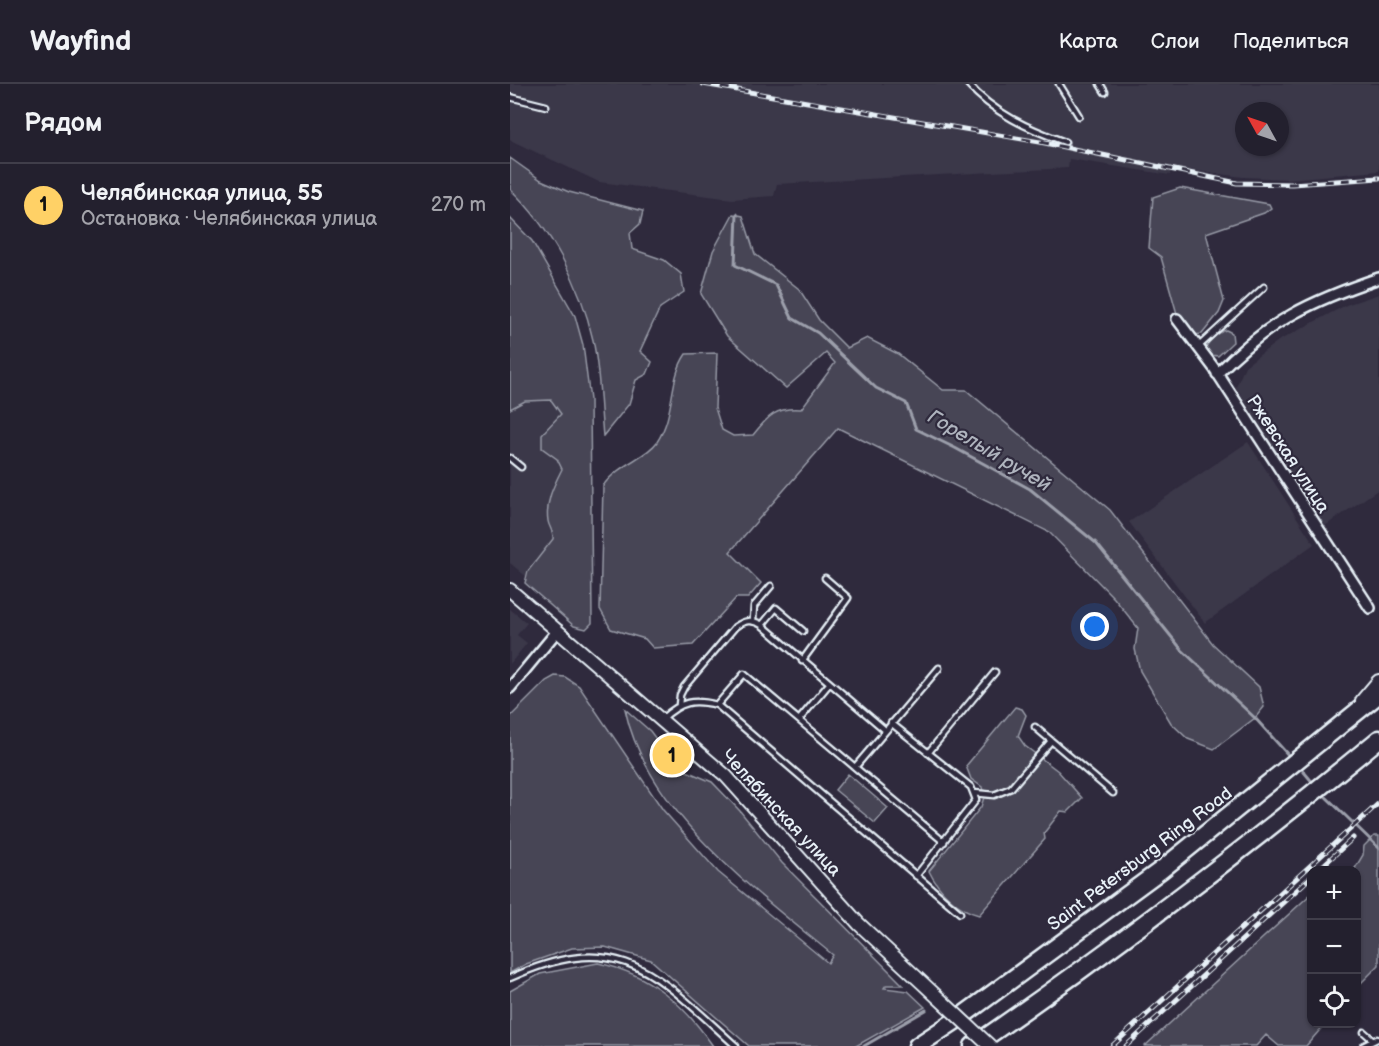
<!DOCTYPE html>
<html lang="ru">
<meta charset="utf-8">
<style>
:root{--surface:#23202e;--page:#2f2d3a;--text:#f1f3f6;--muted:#a3a3aa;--line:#403e4a;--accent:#ffd166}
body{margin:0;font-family:"Balsamiq Sans",sans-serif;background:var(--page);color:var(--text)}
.controls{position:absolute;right:18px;bottom:18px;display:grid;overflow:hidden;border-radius:12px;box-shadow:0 2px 4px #0004}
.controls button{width:54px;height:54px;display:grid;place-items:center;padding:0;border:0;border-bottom:2px solid var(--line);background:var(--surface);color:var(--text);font:30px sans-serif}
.compass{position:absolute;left:725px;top:18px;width:54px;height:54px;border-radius:50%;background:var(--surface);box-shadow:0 2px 4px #0004;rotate:310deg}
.you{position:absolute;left:585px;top:543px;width:21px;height:21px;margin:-15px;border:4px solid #fff;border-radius:50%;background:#1a73e8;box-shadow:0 0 0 9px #1a73e833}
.badge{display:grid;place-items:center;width:39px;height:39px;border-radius:50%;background:var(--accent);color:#111;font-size:20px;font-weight:700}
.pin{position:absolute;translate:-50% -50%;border:3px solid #fff;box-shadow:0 2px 6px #0006}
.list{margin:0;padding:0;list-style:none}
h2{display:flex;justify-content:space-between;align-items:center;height:78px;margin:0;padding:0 24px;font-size:26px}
h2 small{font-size:20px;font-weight:400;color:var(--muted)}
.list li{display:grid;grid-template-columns:39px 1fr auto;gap:18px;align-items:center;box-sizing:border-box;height:84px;padding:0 24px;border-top:2px solid var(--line)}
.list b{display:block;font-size:22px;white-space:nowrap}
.list p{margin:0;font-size:20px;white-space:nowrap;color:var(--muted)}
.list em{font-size:20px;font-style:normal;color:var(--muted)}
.icon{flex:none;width:33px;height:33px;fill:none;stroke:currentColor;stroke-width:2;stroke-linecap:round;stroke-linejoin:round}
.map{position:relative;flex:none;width:869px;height:962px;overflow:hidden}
header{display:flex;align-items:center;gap:36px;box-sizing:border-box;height:84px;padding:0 30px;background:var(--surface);border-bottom:2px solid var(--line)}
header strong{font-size:28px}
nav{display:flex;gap:33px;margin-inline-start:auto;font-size:21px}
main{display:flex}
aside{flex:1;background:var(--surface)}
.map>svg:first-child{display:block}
.built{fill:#3b3749;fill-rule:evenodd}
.green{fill:#464455;stroke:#979aa6;stroke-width:1.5}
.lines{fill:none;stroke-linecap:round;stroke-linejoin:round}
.stream{stroke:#9c9fab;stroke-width:3}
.service-casing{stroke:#e8f1f8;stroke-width:9}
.minor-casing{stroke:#e8f1f8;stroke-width:14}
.tertiary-casing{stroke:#e8f1f8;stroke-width:16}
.secondary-casing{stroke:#e8f1f8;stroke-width:18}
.motorway-casing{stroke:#e8f1f8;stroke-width:21}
.service{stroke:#2f2a3d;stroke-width:4.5}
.minor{stroke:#2f2a3d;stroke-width:9}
.tertiary{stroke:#2f2a3d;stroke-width:12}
.secondary{stroke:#2f2a3d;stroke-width:14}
.motorway{stroke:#2f2a3d;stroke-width:16}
.rail-casing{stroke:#e8f1f8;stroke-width:5}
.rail{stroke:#2f2a3d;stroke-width:3;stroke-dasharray:9;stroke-linecap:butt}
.tertiary-bridge-casing{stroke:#e8f1f8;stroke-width:16;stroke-linecap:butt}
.tertiary-bridge{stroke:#2f2a3d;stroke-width:12}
.labels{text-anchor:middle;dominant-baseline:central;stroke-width:4.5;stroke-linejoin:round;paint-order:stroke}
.street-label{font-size:18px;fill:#e8f1f8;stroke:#2f2a3d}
.water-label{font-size:20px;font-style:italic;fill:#afb4be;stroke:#2f2a3d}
</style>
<header>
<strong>Wayfind</strong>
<nav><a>Карта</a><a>Слои</a><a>Поделиться</a></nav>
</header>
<main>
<aside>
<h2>Рядом<small></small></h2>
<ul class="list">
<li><span class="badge">1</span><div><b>Челябинская улица, 55</b><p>Остановка · Челябинская улица</p></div><em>270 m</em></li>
</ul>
</aside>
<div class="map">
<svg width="869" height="962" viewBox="0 0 869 962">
<rect width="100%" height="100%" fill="#2f2a3d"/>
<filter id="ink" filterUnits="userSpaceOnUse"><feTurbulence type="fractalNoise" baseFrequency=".0167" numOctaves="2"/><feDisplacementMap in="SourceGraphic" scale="12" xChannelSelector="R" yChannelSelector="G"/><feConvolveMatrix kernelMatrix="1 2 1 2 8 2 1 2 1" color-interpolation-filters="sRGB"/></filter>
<g filter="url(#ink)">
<path class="built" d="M 0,0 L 869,0 L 869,87 L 778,95 L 733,93 L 661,84 L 660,91 L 559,75 L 558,84 L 267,100 L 264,112 L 222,115 L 89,98 L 0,56 ZM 734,27 L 770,27 L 770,63 L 734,63 Z
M 0,145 L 62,314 L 57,527 L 0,479 Z
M 869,210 L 869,405 L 815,442 L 726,303 L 735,282 L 768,257 L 836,221 Z
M 738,358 L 804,460 L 695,539 L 619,438 Z
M 0,525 L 17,539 L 7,551 L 17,559 L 0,580 Z"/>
<path class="green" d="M 0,74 L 31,96 L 59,108 L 133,127 L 130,140 L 120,149 L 122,165 L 154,176 L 171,190 L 174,208 L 150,224 L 130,267 L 142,278 L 137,290 L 126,296 L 119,320 L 93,352 C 90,320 90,287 83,256 C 71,201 41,144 0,105 Z
M 670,104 L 759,120 L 761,124 L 754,129 L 696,149 L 714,217 L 709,229 L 692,250 L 684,251 L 667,230 L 651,173 L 639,164 L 643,113 Z
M 223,130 L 233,132 L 245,170 L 289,205 L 309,236 L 337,264 L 357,254 L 388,270 L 433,306 L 456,306 L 600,426 L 703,560 L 749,603 L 754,623 L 745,634 L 704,665 L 678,655 L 661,639 L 630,587 L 625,565 L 628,544 L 604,514 L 539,448 L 328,344 L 220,468 L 251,499 L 238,514 L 226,514 L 183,561 L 143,564 L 135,555 L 101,545 L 90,525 L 93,402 C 108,380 136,374 147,358 C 166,329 158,296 176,270 L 207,269 L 205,324 L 212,346 L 223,352 L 243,351 C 258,332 266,323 291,325 L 325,279 L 316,269 L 276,304 L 217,252 L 191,210 L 203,167 Z
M 0,134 L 22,157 L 65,232 L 73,261 L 80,316 L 82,539 L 76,545 L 64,542 L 15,499 L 18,487 L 43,455 C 44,447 39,444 38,437 C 35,418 44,401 52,385 L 47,375 L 32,364 L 32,350 L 51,330 L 41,316 L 15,317 L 0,325 Z
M 716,246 L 722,249 L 723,258 L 708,272 L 701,271 L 695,266 C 697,258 708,248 716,246 Z
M 45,592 L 55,593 L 69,602 L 153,726 L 208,788 L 318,879 L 323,871 C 246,808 136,727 115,625 L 140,647 L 167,683 L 202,698 L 230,727 L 272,779 L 393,901 L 376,901 L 374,904 L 398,907 L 415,923 L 346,962 L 239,962 L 141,876 L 95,863 L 62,864 L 16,880 L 0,889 L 0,633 L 36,597 Z
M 505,623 L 512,625 L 516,631 L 508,652 L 515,662 L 548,687 L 572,714 L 558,728 L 551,727 L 534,749 L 535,755 L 469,831 C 448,826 428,806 419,787 L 471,723 L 474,713 L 472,703 L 461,695 L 456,682 Z
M 338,690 L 378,724 L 365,739 L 325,706 Z
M 864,752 L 869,752 L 869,881 L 847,903 L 846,786 L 844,786 L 853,771 L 854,762 Z
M 801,810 L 802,940 L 815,940 L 796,962 L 769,962 L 756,951 L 746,962 L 635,962 Z
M 88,879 C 140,890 173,919 203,962 L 0,962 L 0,907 L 30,890 Z"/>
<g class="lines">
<path class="stream" d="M 227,130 L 225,181 L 266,201 L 282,234 L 308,249 L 366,304 L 396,319 L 406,345 L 445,364 L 520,405 L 586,459 L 672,566 L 745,634 L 780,673
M 789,682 L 804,700
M 812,709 L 869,764
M 354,962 L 416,926"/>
<g class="service-casing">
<path id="service" d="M 458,0 C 483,29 519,45 555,58
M 549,0 L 569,32
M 590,0 L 595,8
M 0,13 L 36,22
M 689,262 L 754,203
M 0,374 L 11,383
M 243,536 L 244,522 L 261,502
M 252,541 L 266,524 L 293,547
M 292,577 L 338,514 L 315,494
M 169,621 L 170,611 L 174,603 L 225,543 C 235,536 241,535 252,541 L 375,646
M 207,621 L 234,590 L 434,758
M 152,635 C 171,617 183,615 207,621 L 450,829
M 289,636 L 319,600
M 381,639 L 461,703 L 466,716 L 406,792
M 525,643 L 603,709
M 418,669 L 485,588
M 346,682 L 429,584
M 464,709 L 484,711 L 501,704 L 541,657
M 0,894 C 111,843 147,891 226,962
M 854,948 L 863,956
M 853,962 L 867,955"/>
</g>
<g class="minor-casing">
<path id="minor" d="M 667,235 L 704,284 L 860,524
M 707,290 C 758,237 801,217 869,194
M 0,604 L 48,546"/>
</g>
<g class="tertiary-casing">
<path id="tertiary" d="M 0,506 L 216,692 L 349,840 L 406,893"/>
</g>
<g class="secondary-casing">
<path id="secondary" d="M 853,617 L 869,598"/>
</g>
<g class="motorway-casing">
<path id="motorway" d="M 407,962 L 448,935 L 651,786 L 869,610
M 463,962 C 603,866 738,763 869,655"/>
</g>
<use href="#service" class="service"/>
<use href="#minor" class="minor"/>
<use href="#tertiary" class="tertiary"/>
<use href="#secondary" class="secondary"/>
<use href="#motorway" class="motorway"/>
<g class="rail-casing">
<path id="rail" d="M 193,0 L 530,58 L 727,99 L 782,100 L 869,94
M 808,786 L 843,754
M 602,962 L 869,719
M 616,962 L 802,792"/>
</g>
<use href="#rail" class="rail"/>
<g class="tertiary-bridge-casing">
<path id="tertiary-bridge" d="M 406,893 L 480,962"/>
</g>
<use href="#tertiary-bridge" class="tertiary-bridge"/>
</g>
</g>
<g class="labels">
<g class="street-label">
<text transform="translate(778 370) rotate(57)">Ржевская улица</text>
<text transform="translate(271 729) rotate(47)">Челябинская улица</text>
<text transform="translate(630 775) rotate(-37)">Saint Petersburg Ring Road</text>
</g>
<g class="water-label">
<text transform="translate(479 367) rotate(31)">Горелый ручей</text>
</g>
</g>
</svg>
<div class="controls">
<button>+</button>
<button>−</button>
<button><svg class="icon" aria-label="locate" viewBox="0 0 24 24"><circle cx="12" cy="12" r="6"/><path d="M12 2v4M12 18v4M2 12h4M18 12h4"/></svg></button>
</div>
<svg class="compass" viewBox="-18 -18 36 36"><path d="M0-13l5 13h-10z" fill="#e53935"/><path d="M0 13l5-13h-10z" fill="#a3a3aa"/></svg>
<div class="you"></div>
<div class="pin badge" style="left:162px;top:671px">1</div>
</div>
</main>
